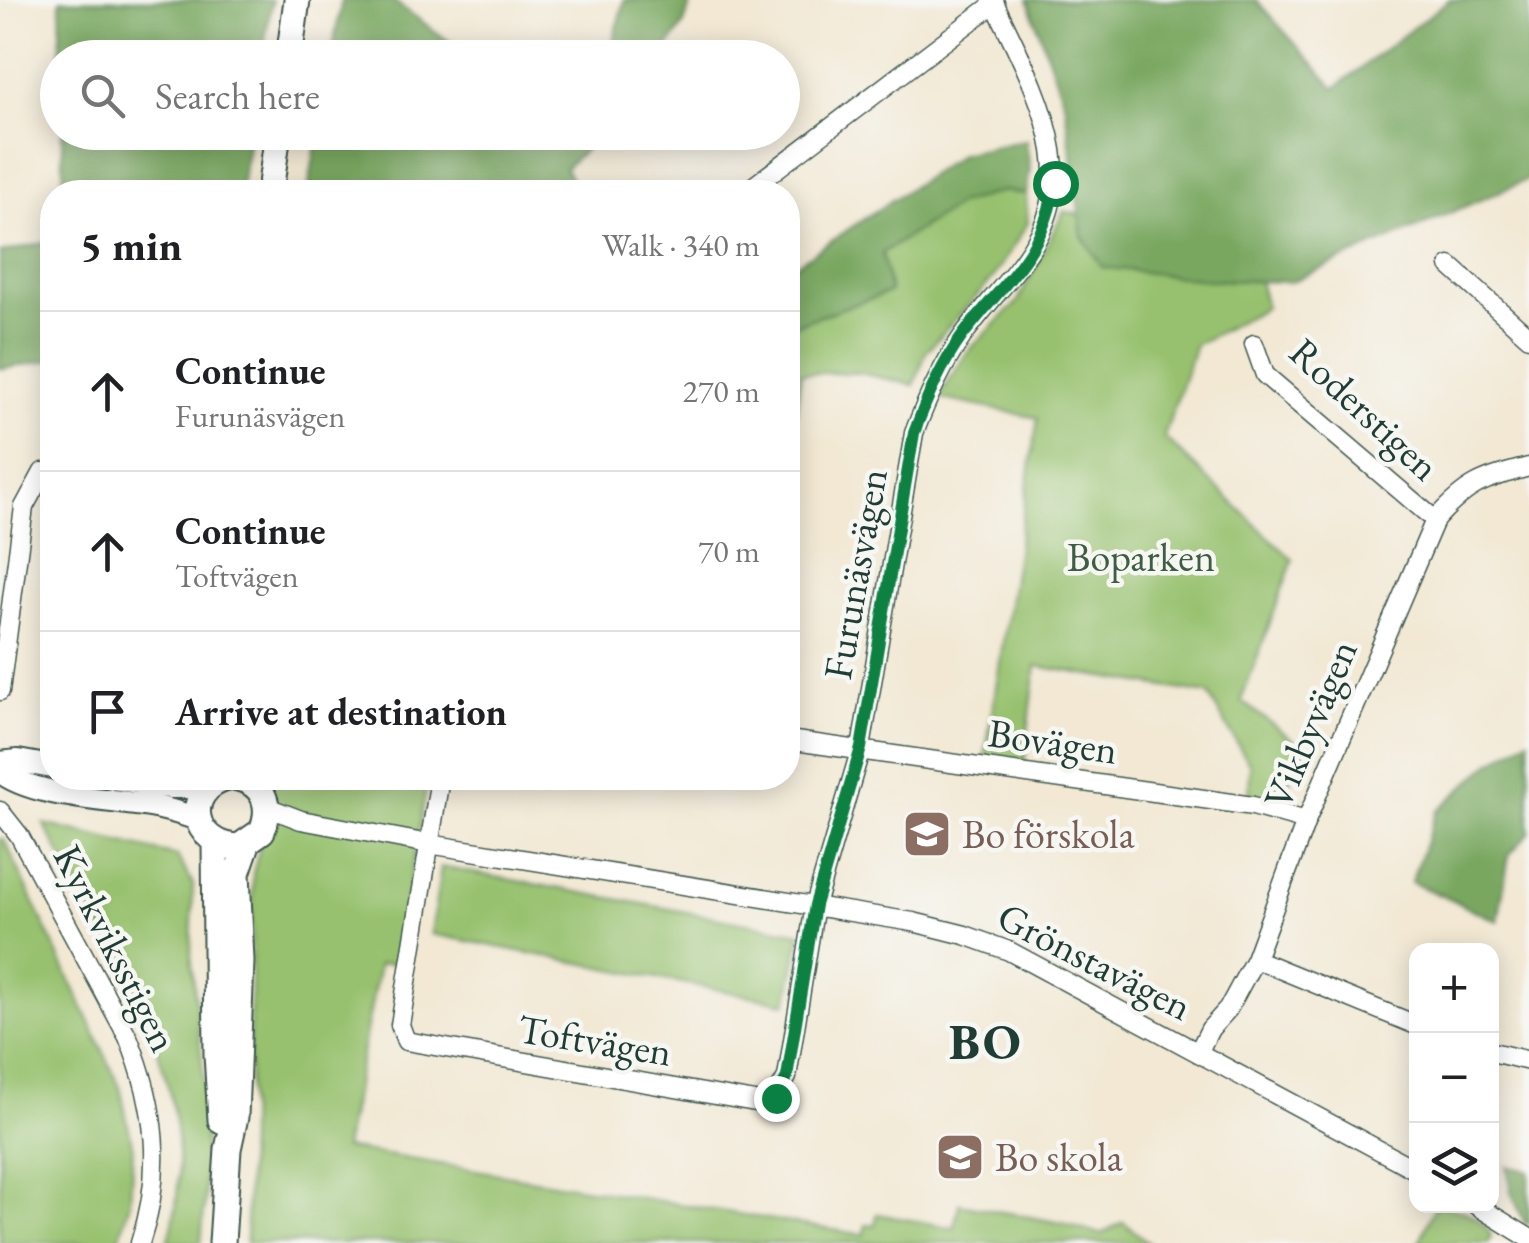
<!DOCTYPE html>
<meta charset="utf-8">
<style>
:root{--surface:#fff;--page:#f2f2f2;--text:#202124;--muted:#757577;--line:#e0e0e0}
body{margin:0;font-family:"EB Garamond",serif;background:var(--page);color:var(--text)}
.controls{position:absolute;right:30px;bottom:30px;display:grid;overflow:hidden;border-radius:20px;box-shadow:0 5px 25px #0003}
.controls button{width:90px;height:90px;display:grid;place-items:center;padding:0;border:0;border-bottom:2px solid var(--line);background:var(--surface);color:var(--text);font:50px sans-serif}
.stop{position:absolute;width:30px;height:30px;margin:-22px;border:8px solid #0b8043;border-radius:50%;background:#fff}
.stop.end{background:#0b8043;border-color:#fff;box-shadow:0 2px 10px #0008}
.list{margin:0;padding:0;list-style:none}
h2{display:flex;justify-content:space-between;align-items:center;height:130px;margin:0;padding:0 40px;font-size:42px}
h2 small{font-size:32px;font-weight:400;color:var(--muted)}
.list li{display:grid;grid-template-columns:65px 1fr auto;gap:30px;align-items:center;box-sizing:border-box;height:160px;padding:0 40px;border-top:2px solid var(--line)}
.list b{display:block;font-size:38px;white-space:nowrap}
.list p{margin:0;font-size:32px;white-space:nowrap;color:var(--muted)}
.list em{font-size:32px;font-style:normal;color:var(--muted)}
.icon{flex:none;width:55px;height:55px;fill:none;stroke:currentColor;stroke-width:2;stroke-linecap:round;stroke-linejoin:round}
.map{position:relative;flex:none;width:1529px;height:1243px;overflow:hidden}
.search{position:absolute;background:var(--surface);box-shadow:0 5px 25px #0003;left:40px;top:40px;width:760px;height:110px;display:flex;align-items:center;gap:25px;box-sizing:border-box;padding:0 35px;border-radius:55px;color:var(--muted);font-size:38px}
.panel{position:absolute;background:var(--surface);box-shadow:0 5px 25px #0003;left:40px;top:180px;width:760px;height:610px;border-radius:40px}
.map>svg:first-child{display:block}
.green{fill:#97c16e;stroke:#5b7f51;stroke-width:2.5}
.forest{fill:#79a761;stroke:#4c724a;stroke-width:2.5}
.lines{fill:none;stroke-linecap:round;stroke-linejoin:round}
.minor-casing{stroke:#3f574c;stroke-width:21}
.tertiary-casing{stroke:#3f574c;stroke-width:26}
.secondary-casing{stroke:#3f574c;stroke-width:29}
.minor{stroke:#fff;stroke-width:18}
.tertiary{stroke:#fff;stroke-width:22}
.secondary{stroke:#fff;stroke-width:25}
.route{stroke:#0b8043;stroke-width:12}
.labels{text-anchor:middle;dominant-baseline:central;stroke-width:9;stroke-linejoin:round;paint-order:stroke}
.street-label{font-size:40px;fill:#1f3d34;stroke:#f6f6f2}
.park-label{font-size:40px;fill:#3d5e42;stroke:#f6f6f2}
.education-label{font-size:40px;fill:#785e54;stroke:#f6f6f2;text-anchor:start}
.district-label{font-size:50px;font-weight:bold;letter-spacing:2.5px;fill:#1f3d34;stroke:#f6f6f2}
</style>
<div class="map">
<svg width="1529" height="1243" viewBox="0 0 1529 1243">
<rect width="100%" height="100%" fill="#f6f6f2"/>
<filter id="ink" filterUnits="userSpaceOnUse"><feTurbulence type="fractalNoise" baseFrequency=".01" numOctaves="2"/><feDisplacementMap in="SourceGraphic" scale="20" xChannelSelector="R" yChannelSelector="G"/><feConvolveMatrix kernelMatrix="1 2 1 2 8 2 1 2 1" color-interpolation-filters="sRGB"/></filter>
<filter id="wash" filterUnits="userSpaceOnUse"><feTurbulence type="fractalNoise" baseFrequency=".0048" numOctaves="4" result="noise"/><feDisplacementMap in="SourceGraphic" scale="40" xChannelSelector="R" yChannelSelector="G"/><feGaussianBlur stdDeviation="2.25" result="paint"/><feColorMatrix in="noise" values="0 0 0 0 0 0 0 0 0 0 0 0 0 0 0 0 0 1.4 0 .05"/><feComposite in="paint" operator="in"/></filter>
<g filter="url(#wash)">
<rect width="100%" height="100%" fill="#f2e8d3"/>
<path class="green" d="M 1002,191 L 1026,194 L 1028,223 L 993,278 L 926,352 L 914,385 L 860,373 L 801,373 L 788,467 L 788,327 L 890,292 L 882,253 L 959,204 Z
M 1064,211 L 1079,215 L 1082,236 L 1209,280 L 1259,281 L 1266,307 L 1195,345 L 1164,437 L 1293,560 L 1241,701 L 1305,749 L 1279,802 L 1249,795 L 1250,765 L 1208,694 L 1036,666 L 1024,764 L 985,758 L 1038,418 L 938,398 L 968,351 L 1017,303 Z
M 264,778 L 428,778 L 396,963 L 379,964 L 344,1148 L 864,1235 L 866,1224 L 875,1225 L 877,1214 L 954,1228 L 959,1204 L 1062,1223 L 1101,1234 L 1123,1222 L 1149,1243 L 246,1243 L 253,873 L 260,846 Z
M 44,824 L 177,856 L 193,884 L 191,955 L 204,1081 L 205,1199 L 201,1243 L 168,1243 C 212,1093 111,950 44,824 Z
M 0,839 L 4,839 L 120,1087 L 133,1148 L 130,1202 L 118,1243 L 0,1243 Z
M 441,867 L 801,933 L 787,1003 L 431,934 Z
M 1435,1206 C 1455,1205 1482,1216 1491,1235 L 1488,1243 L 1419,1243 Z"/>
<path class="forest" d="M 60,0 L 272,0 L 262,57 L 61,58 Z
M 342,0 L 392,0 L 471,57 L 331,57 Z
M 624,0 L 692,0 L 684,24 L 661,57 L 590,57 L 611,49 Z
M 1028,0 L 1256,0 L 1335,88 L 1449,0 L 1529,0 L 1529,179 L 1290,282 L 1209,280 L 1102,267 L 1082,236 L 1065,105 Z
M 62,133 L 63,132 L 250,133 L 240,192 L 64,192 Z
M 318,133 L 318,132 L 602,133 L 565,168 L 578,192 L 308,192 Z
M 1026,140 L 1030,170 L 1026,194 L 1002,191 L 959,204 L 882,253 L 890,292 L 788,327 L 788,270 L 961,154 Z
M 52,241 L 52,360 L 0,369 L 0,253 Z
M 1529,739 L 1529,833 L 1509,855 L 1498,921 L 1411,882 L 1437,811 L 1491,763 Z
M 1507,1166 L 1529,1171 L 1529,1224 L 1525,1224 L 1511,1192 Z"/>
</g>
<g filter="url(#ink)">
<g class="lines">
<g class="minor-casing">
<path id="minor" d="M 746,192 L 995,3
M 1450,266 L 1529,337
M 1254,344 L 1265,375 L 1435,520
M 0,691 L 24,507 L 43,472
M 788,740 L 1253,806 L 1306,821
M 440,778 L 400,1025 L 406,1041 L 761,1103 L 775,1098 L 787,1077 L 815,905 L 861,748 L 914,433 C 927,399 941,367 962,337 C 1006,275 1066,236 1052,150 C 1044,99 1015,47 993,0
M 267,807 L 301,820 L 429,844 L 913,922 L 965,935 L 1009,951 L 1416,1170
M 0,811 L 19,835 L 128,1037 C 156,1105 164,1172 140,1243
M 1255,959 L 1416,1025
M 1492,1052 L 1529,1061
M 1198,1053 L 1210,1029 L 1228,1009 L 1255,959 L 1306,821 L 1435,520 C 1467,484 1482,479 1529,467
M 1477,1206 L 1529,1238"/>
</g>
<g class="tertiary-casing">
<path id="tertiary" d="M 0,763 L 18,761 L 52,767
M 0,771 C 32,798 117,799 160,808 C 173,811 186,815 198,819
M 112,778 L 168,787 L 207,787"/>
</g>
<g class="secondary-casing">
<path id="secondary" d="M 289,58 L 297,0
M 270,192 L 278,132
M 228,778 C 181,790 191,846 239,847 L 262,831 C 272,807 265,784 238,778
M 215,842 L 217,1054 L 221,1120
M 222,1243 L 228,1149 L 235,1117 L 241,961 L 237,873 L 247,844"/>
</g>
<use href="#minor" class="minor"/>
<use href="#tertiary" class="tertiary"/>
<use href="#secondary" class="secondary"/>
</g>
</g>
<g class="lines" filter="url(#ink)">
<path class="route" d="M 776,1098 L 787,1077 L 815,905 L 861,748 L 914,433 C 927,398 941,365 963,335 C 1004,281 1044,255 1055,183"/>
</g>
<defs>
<g id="school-square" transform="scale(2.5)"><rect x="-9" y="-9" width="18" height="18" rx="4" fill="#8d6e63" stroke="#f6f6f2"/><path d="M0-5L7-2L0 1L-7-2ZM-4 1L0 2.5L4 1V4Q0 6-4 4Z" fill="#fff"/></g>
</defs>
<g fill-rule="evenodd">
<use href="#school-square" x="927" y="834"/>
<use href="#school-square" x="960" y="1157"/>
</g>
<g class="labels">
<g class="street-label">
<text transform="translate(1365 409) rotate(43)">Roderstigen</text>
<text transform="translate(855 574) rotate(-80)">Furunäsvägen</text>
<text transform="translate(1310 724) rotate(-67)">Vikbyvägen</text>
<text transform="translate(1053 741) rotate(8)">Bovägen</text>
<text transform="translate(116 948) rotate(63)">Kyrkviksstigen</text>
<text transform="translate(1095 961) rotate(27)">Grönstavägen</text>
<text transform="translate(595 1040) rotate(9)">Toftvägen</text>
</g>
<g class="park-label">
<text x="1141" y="557">Boparken</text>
</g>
<g class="education-label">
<text x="962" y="834">Bo förskola</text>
<text x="995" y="1157">Bo skola</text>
</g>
<g class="district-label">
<text x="986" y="1041">BO</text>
</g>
</g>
</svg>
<div class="controls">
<button>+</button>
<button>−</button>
<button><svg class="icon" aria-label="layers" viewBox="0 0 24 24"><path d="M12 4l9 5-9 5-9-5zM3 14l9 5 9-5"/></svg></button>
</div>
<div class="stop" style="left:1055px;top:183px"></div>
<div class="stop end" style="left:776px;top:1098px"></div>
<div class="search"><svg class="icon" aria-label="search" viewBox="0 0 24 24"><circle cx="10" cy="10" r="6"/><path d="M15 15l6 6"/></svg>Search here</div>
<section class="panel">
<h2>5 min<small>Walk · 340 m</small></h2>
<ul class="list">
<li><svg class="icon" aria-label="ahead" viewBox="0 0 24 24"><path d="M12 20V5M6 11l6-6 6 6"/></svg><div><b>Continue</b><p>Furunäsvägen</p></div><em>270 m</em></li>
<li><svg class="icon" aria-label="ahead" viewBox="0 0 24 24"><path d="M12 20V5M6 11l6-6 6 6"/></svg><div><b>Continue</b><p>Toftvägen</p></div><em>70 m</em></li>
<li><svg class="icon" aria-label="arrive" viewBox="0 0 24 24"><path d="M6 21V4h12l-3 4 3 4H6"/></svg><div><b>Arrive at destination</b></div></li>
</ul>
</section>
</div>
